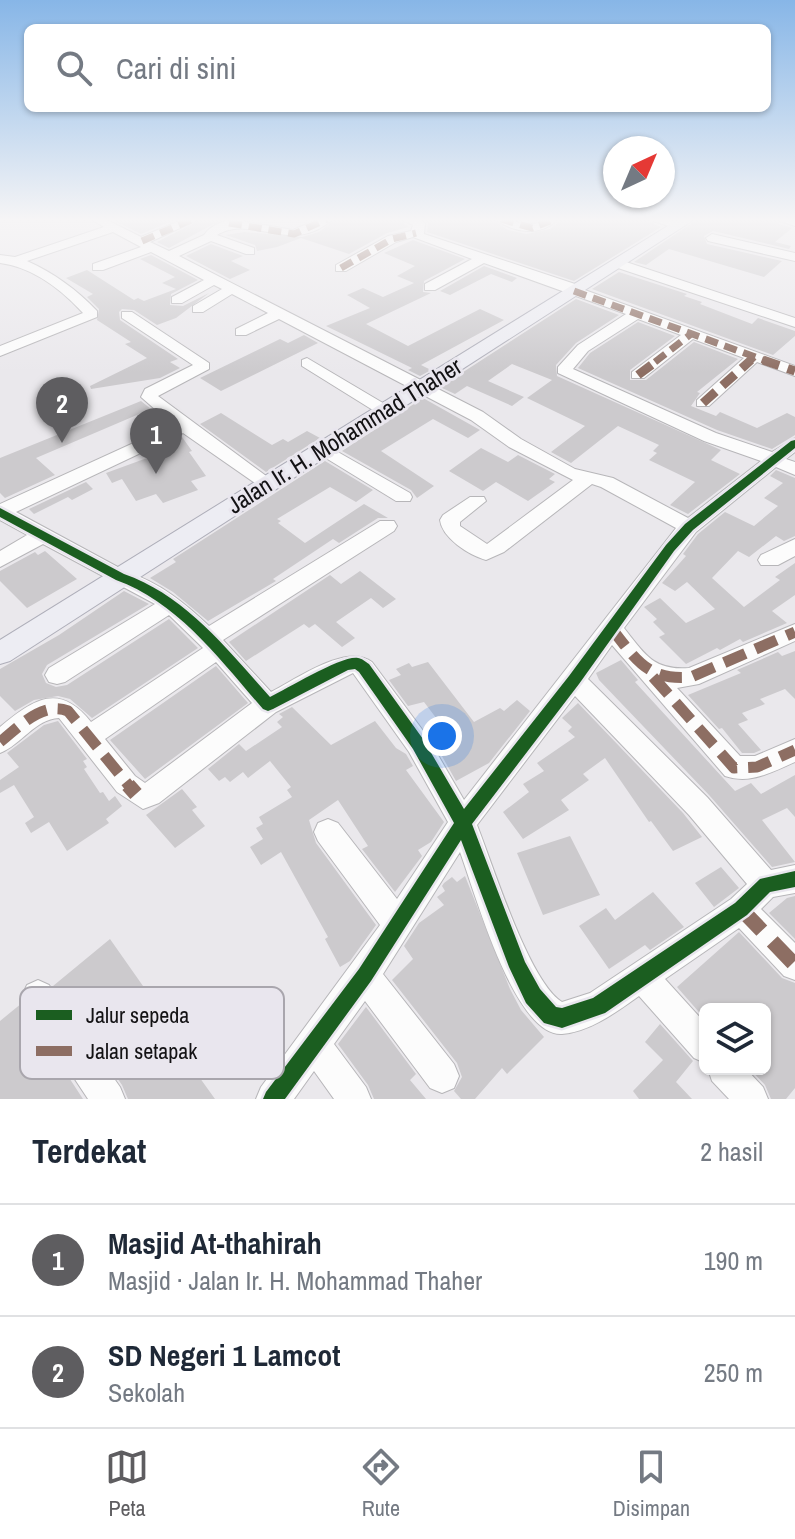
<!DOCTYPE html>
<html lang="id">
<meta charset="utf-8">
<style>
:root{--surface:#fff;--page:#f6f6f7;--text:#1f2937;--muted:#747a83;--line:#e0e1e3;--accent:#5e5d60}
body{margin:0;font-family:"Archivo Narrow",sans-serif;background:var(--page);color:var(--text)}
.controls{position:absolute;right:24px;bottom:24px;display:grid;overflow:hidden;border-radius:12px;box-shadow:0 2px 6px #0004}
.controls button{width:72px;height:72px;display:grid;place-items:center;padding:0;border:0;border-bottom:2px solid var(--line);background:var(--surface);color:var(--text);font:40px sans-serif}
.compass{position:absolute;left:603px;top:136px;width:72px;height:72px;border-radius:50%;background:var(--surface);box-shadow:0 2px 6px #0004;rotate:44deg}
.you{position:absolute;left:442px;top:736px;width:28px;height:28px;margin:-20px;border:6px solid #fff;border-radius:50%;background:#1a73e8;box-shadow:0 0 0 12px #1a73e833}
.badge{display:grid;place-items:center;width:52px;height:52px;border-radius:50%;background:var(--accent);color:#fff;font-size:26px;font-weight:700}
.pin{position:absolute;translate:-50% -66px;filter:drop-shadow(0 2px 4px #0008)}
.pin::after{content:'';position:absolute;top:42px;width:28px;height:24px;background:inherit;clip-path:polygon(0 0,100% 0,50% 100%)}
.list{margin:0;padding:0;list-style:none}
h2{display:flex;justify-content:space-between;align-items:center;height:104px;margin:0;padding:0 32px;font-size:34px}
h2 small{font-size:26px;font-weight:400;color:var(--muted)}
.list li{display:grid;grid-template-columns:52px 1fr auto;gap:24px;align-items:center;box-sizing:border-box;height:112px;padding:0 32px;border-top:2px solid var(--line)}
.list b{display:block;font-size:30px;white-space:nowrap}
.list p{margin:0;font-size:26px;white-space:nowrap;color:var(--muted)}
.list em{font-size:26px;font-style:normal;color:var(--muted)}
.icon{flex:none;width:44px;height:44px;fill:none;stroke:currentColor;stroke-width:2;stroke-linecap:round;stroke-linejoin:round}
.map{position:relative;flex:none;width:795px;height:1099px;overflow:hidden}
.search{position:absolute;background:var(--surface);box-shadow:0 2px 6px #0004;left:24px;right:24px;top:24px;height:88px;display:flex;align-items:center;gap:20px;box-sizing:border-box;padding:0 28px;border-radius:12px;color:var(--muted);font-size:30px}
.sheet{height:328px;background:var(--surface)}
nav{display:flex;justify-content:space-around;align-items:center;box-sizing:border-box;height:112px;border-top:2px solid var(--line);background:var(--surface);font-size:22px;color:var(--muted)}
nav a{display:grid;justify-items:center;gap:4px}
nav .on{color:var(--accent)}
.map>svg:first-child{display:block}
.building{fill:#cccacd}
.lines{fill:none;stroke-linecap:round;stroke-linejoin:round}
.minor-casing{stroke:#b7b6b9;stroke-width:2}
.major-casing{stroke:#aeaeb9;stroke-width:2}
.minor{fill:#fcfcfc;fill-rule:evenodd}
.major{fill:#ededf3;fill-rule:evenodd}
.quiet-far3{stroke:#8d6e63;stroke-width:7;stroke-dasharray:13 7;stroke-linecap:butt}
.quiet-far2{stroke:#8d6e63;stroke-width:9;stroke-dasharray:17 9;stroke-linecap:butt}
.quiet-far1{stroke:#8d6e63;stroke-width:11;stroke-dasharray:23 11;stroke-linecap:butt}
.quiet{stroke:#8d6e63;stroke-width:15;stroke-dasharray:30 15;stroke-linecap:butt}
.cycleway-casing{stroke:#e9e6ee;stroke-width:5}
.cycleway{fill:#1b5e20;fill-rule:evenodd}
.labels{text-anchor:middle;dominant-baseline:central;stroke-width:6;stroke-linejoin:round;paint-order:stroke}
.street-label{font-size:24px;fill:#131214;stroke:#e9e6ee}
.key{fill:#e9e6ee;stroke:#a9a6ad;stroke-width:2}
.key-label{font-size:22px;fill:#131214}
</style>
<div class="map">
<svg width="795" height="1099" viewBox="0 0 795 1099">
<rect width="100%" height="100%" fill="#eae8ec"/>
<path class="building" d="M 111,219 L 177,219 L 141,234 Z
M 202,219 L 223,219 L 169,248 L 157,242 Z
M 336,219 L 398,219 L 409,227 L 387,233 L 349,254 L 301,238 L 277,247 L 257,251 L 255,245 L 226,235 L 244,232 L 302,237 L 319,232 Z
M 424,219 L 492,219 L 508,230 L 526,234 L 550,229 L 558,223 L 558,219 L 644,219 L 661,227 L 574,281 L 427,232 L 428,223 Z
M 698,219 L 775,219 L 779,224 L 792,228 L 775,242 L 791,246 L 789,249 L 713,231 L 704,236 L 707,244 L 782,261 L 764,277 L 669,249 L 646,265 L 634,262 Z
M 413,240 L 465,259 L 424,281 L 423,292 L 431,293 L 366,324 L 408,346 L 480,309 L 504,320 L 421,365 L 431,370 L 420,376 L 408,370 L 412,368 L 326,326 L 370,308 L 347,295 L 363,288 L 383,297 L 414,283 L 397,276 L 415,266 L 384,253 Z
M 211,244 L 243,256 L 231,261 L 250,270 L 230,279 L 186,256 Z
M 151,255 L 198,280 L 171,294 L 170,305 L 183,306 L 209,293 L 176,318 L 157,325 L 134,310 L 122,309 L 119,312 L 120,320 L 178,359 L 170,362 L 180,368 L 160,378 L 91,389 L 90,386 L 147,358 L 125,344 L 131,342 L 97,320 L 99,309 L 87,297 L 93,294 L 66,278 L 87,270 L 134,300 L 138,298 L 144,301 L 176,289 L 162,283 L 175,277 L 140,259 Z
M 484,266 L 517,278 L 512,282 L 491,274 L 450,295 L 440,291 Z
M 619,272 L 687,294 L 684,296 L 702,302 L 700,304 L 752,324 L 758,318 L 795,331 L 795,336 L 773,355 L 592,289 Z
M 576,299 L 619,315 L 576,343 L 556,365 L 557,376 L 721,450 L 711,460 L 740,474 L 688,514 L 670,505 L 695,482 L 649,460 L 657,453 L 653,451 L 659,445 L 618,426 L 571,463 L 551,452 L 585,426 L 527,398 L 552,380 L 512,364 L 488,381 L 524,397 L 512,406 L 467,386 L 455,394 L 440,387 Z
M 638,322 L 675,336 L 630,370 L 630,380 L 646,380 L 694,342 L 738,359 L 697,392 L 700,393 L 691,406 L 716,416 L 720,412 L 757,428 L 787,413 L 795,417 L 795,435 L 772,449 L 717,430 L 578,368 L 590,353 Z
M 304,335 L 318,343 L 221,391 L 200,378 L 280,339 L 288,343 Z
M 423,398 L 480,430 L 468,438 L 433,419 L 381,451 L 434,486 L 417,498 L 411,490 L 342,451 Z
M 141,401 L 151,409 L 36,458 L 55,475 L 5,498 L 0,493 L 0,458 Z
M 221,413 L 272,445 L 283,439 L 288,442 L 307,431 L 320,438 L 266,472 L 200,424 Z
M 182,437 L 192,451 L 189,452 L 206,476 L 191,481 L 198,490 L 163,503 L 156,494 L 136,501 L 122,479 L 112,483 L 106,473 L 158,454 L 153,450 Z
M 481,448 L 508,462 L 518,455 L 555,474 L 549,479 L 555,482 L 528,501 L 496,482 L 483,491 L 449,471 Z
M 325,461 L 373,490 L 356,502 L 330,487 L 277,519 L 281,521 L 278,523 L 305,543 L 364,504 L 388,518 L 378,518 L 339,543 L 333,539 L 273,579 L 276,581 L 208,621 L 173,592 L 150,578 L 176,562 L 173,559 Z
M 776,470 L 795,478 L 795,536 L 784,541 L 776,536 L 749,557 L 738,551 L 712,578 L 744,607 L 780,580 L 775,577 L 795,563 L 795,595 L 772,611 L 787,623 L 743,642 L 740,639 L 720,650 L 717,648 L 686,664 L 659,637 L 665,634 L 653,622 L 657,619 L 644,607 L 660,598 L 686,623 L 715,609 L 687,582 L 675,591 L 662,583 L 686,556 L 683,554 L 698,534 L 725,512 L 754,526 L 778,506 L 764,498 L 783,483 L 770,476 Z
M 86,482 L 93,489 L 72,500 L 68,497 L 34,514 L 29,509 Z
M 45,551 L 77,579 L 27,608 L 0,581 L 0,571 L 35,552 L 38,555 Z
M 360,571 L 396,599 L 383,608 L 371,598 L 336,622 L 355,638 L 342,647 L 315,624 L 309,628 L 304,624 L 246,661 L 229,642 L 330,575 L 341,584 Z
M 124,591 L 149,604 L 47,665 L 42,674 L 46,683 L 56,687 L 67,685 L 169,619 L 198,648 L 92,718 L 70,699 L 58,696 L 34,700 L 15,711 L 0,696 L 0,669 L 59,635 Z
M 795,651 L 795,699 L 785,689 L 760,699 L 765,704 L 742,713 L 748,720 L 738,724 L 761,750 L 754,753 L 742,753 L 722,728 L 719,729 L 688,695 L 741,673 L 737,670 L 778,652 L 782,656 Z
M 621,660 L 638,680 L 635,682 L 735,791 L 751,783 L 761,794 L 795,775 L 795,817 L 787,808 L 762,820 L 795,862 L 772,867 L 709,795 L 599,680 L 596,673 Z
M 428,662 L 474,722 L 500,708 L 504,711 L 517,700 L 530,711 L 489,763 L 456,781 L 434,742 L 449,735 L 424,702 L 408,706 L 389,680 L 401,675 L 396,669 L 409,663 L 412,667 Z
M 216,666 L 248,703 L 145,779 L 110,740 Z
M 578,703 L 683,813 L 702,837 L 673,851 L 651,821 L 649,822 L 605,758 L 583,774 L 589,780 L 561,800 L 569,810 L 523,839 L 503,812 L 529,792 L 523,784 L 544,771 L 537,763 L 575,737 L 568,731 L 572,727 L 562,718 Z
M 292,707 L 331,745 L 375,721 L 396,748 L 406,754 L 413,766 L 406,770 L 444,822 L 431,842 L 418,850 L 422,856 L 395,892 L 362,849 L 368,846 L 338,800 L 309,820 L 316,843 L 376,925 L 350,961 L 340,967 L 325,939 L 328,937 L 281,852 L 261,865 L 250,847 L 263,839 L 256,828 L 263,824 L 259,817 L 292,797 L 287,790 L 291,787 L 270,761 L 248,778 L 243,772 L 230,782 L 225,777 L 219,781 L 208,769 L 239,744 L 246,751 L 282,727 L 277,722 L 283,717 L 279,714 Z
M 58,721 L 87,759 L 83,761 L 87,767 L 84,769 L 100,793 L 103,792 L 109,801 L 115,796 L 122,806 L 106,819 L 109,823 L 67,851 L 49,822 L 31,833 L 25,823 L 34,817 L 14,785 L 0,793 L 0,780 L 19,767 L 7,753 L 44,725 Z
M 182,789 L 197,807 L 192,810 L 205,826 L 175,848 L 146,815 Z
M 570,836 L 600,895 L 543,915 L 517,853 Z
M 721,867 L 739,888 L 714,907 L 695,883 Z
M 465,876 L 510,989 L 521,1010 L 544,1037 L 507,1074 L 502,1068 L 475,1099 L 461,1099 L 454,1091 L 462,1077 L 457,1063 L 392,980 L 413,959 L 404,946 L 419,923 L 444,905 L 437,897 L 445,891 L 442,886 L 444,883 L 452,877 L 457,882 Z
M 653,892 L 684,927 L 650,950 L 645,945 L 609,969 L 579,926 L 606,908 L 615,920 Z
M 795,896 L 795,939 L 769,913 L 787,898 Z
M 739,932 L 782,978 L 795,983 L 795,1088 L 786,1099 L 771,1099 L 765,1085 L 750,1069 L 765,1069 L 765,1009 L 705,1009 L 705,1019 L 677,987 Z
M 110,939 L 169,1023 L 164,1028 L 215,1099 L 128,1099 L 122,1085 L 53,986 Z
M 22,1003 L 24,1009 L 83,1099 L 0,1099 L 0,1021 Z
M 366,1007 L 416,1074 L 410,1080 L 426,1099 L 374,1099 L 368,1085 L 338,1044 Z
M 660,1024 L 693,1061 L 676,1082 L 692,1099 L 639,1099 L 633,1091 L 663,1060 L 645,1042 Z"/>
<g class="lines">
<g class="minor-casing">
<path id="minor" d="M 91,219 L 105,219 L 141,237 L 184,219 L 199,219 L 150,242 L 169,251 L 204,235 C 212,223 229,219 243,219 L 241,221 L 293,230 L 318,219 L 333,219 C 291,257 253,213 217,235 L 254,248 L 254,254 L 246,254 L 211,241 L 179,256 L 483,412 L 521,439 L 575,469 L 613,478 L 688,518 L 761,461 L 704,441 L 558,373 L 558,367 L 578,345 L 626,314 L 484,263 L 435,290 L 425,290 L 425,284 L 472,259 L 413,237 L 396,242 L 346,271 L 336,271 L 336,265 L 388,236 L 411,231 L 413,225 L 401,219 L 418,219 L 425,223 L 424,234 L 581,286 L 582,289 L 795,366 L 795,376 L 757,362 L 709,406 L 697,406 L 697,400 L 744,358 L 693,339 L 644,378 L 632,378 L 632,372 L 681,335 L 638,319 L 588,351 L 573,369 L 716,433 L 772,452 L 795,438 L 795,452 L 786,459 L 795,462 L 795,475 L 776,467 L 696,532 L 624,628 C 644,653 653,671 689,668 L 795,624 L 795,641 L 699,684 L 677,688 L 740,756 L 755,756 L 795,739 L 795,762 C 772,772 750,785 725,776 L 612,645 L 588,679 L 707,797 L 771,870 L 795,865 L 795,893 L 773,897 L 761,909 L 795,943 L 795,980 L 784,976 L 739,928 L 665,979 L 705,1023 L 705,1063 L 694,1058 L 639,996 C 618,1011 590,1032 562,1034 C 514,1037 474,889 460,852 L 383,974 L 454,1064 L 459,1076 L 454,1088 L 442,1093 L 430,1088 L 365,1001 L 334,1044 L 366,1087 L 371,1099 L 334,1099 L 314,1071 L 294,1099 L 256,1099 L 261,1087 L 380,925 L 318,841 L 314,832 L 318,823 L 328,819 L 338,823 L 397,899 L 448,822 L 409,752 L 353,673 L 276,712 L 159,803 L 143,809 L 117,792 L 59,718 C 35,719 21,745 0,753 L 0,727 C 34,699 59,682 91,722 L 203,648 L 169,615 L 65,682 L 57,684 L 49,682 L 45,675 L 49,668 L 155,604 L 43,544 L 0,567 L 0,551 L 27,535 L 0,520 L 0,504 L 173,425 L 141,397 L 145,389 L 193,365 L 122,318 L 122,312 L 132,312 L 209,363 L 209,369 L 158,396 L 277,484 L 268,490 L 262,488 L 183,433 L 16,512 L 127,572 C 160,583 185,603 209,626 L 380,521 L 394,521 L 397,526 L 394,531 L 223,640 L 271,692 C 297,679 346,643 372,662 L 427,736 L 464,800 L 676,528 L 601,487 L 592,484 L 504,552 L 486,560 C 469,555 442,538 440,520 L 443,515 L 470,497 L 484,497 L 486,501 L 460,522 L 460,526 L 487,544 L 573,480 L 509,447 L 471,420 L 279,319 L 246,335 L 236,335 L 236,329 L 268,313 L 232,294 L 203,312 L 193,312 L 193,306 L 222,289 L 214,285 L 182,303 L 172,303 L 172,297 L 204,280 L 151,252 L 103,270 L 93,270 L 93,264 L 141,247 L 113,232 L 27,261 C 54,273 77,290 97,311 L 97,317 L 0,356 L 0,346 L 83,313 C 61,289 32,267 0,263 L 0,255 L 15,257 L 104,227 ZM 216,662 L 252,703 L 145,783 L 135,776 L 105,739 ZM 575,696 L 689,815 L 747,884 L 731,899 L 590,993 L 562,1002 C 529,982 493,865 477,825 Z
M 495,219 C 508,218 518,224 530,224 C 541,225 546,217 556,221 C 539,237 512,232 495,219 Z
M 647,219 L 667,219 L 684,225 L 678,229 Z
M 778,219 L 795,219 L 795,226 L 780,221 Z
M 712,234 L 795,253 L 795,261 L 708,241 L 706,238 Z
M 617,259 L 795,318 L 795,327 L 612,266 L 611,263 Z
M 307,358 L 388,406 L 390,409 L 382,414 L 376,412 L 302,366 L 302,360 Z
M 322,443 L 410,493 L 412,497 L 410,501 L 396,501 L 316,452 L 313,448 Z
M 795,539 L 795,556 L 778,565 L 761,565 L 758,560 L 761,555 Z
M 38,980 L 49,985 L 120,1087 L 125,1099 L 88,1099 L 27,1007 L 22,996 L 27,985 Z
M 708,1069 L 746,1069 L 763,1087 L 768,1099 L 729,1099 L 712,1081 Z"/>
</g>
<g class="major-casing">
<path id="major" d="M 679,219 L 695,219 L 10,661 L 0,664 L 0,640 Z"/>
</g>
<use href="#minor" class="minor"/>
<use href="#major" class="major"/>
<path class="quiet-far3" d="M 501,219 L 532,228 L 550,221
M 229,223 L 294,234 L 327,219
M 142,241 L 193,219
M 341,268 L 392,239 L 416,233
M 574,291 L 769,362
M 655,362 L 691,334
M 749,362 L 754,357"/>
<path class="quiet-far2" d="M 763,360 L 795,371
M 638,375 L 658,360
M 703,403 L 751,360"/>
<path class="quiet-far1" d="M 611,628 C 636,659 647,681 691,677 L 795,632
M 653,677 L 734,768 L 757,767 L 795,750
M 0,742 C 19,727 42,701 68,711 L 130,787"/>
<path class="quiet" d="M 128,785 L 136,794
M 741,909 L 795,965"/>
<g class="cycleway-casing">
<path id="cycleway" d="M 795,440 L 795,448 L 693,530 L 674,551 L 579,684 L 472,824 L 525,962 L 540,989 L 556,1007 L 562,1008 L 593,998 L 735,903 L 760,879 L 795,871 L 795,887 L 770,892 L 747,915 L 605,1013 L 562,1028 L 544,1023 L 526,1003 L 509,967 L 461,840 L 371,981 L 285,1099 L 263,1099 L 266,1092 L 359,969 L 454,823 L 413,749 L 359,672 L 355,669 L 348,670 L 273,709 L 268,711 L 263,709 C 221,661 178,602 116,580 L 0,517 L 0,508 L 124,574 C 185,595 228,650 270,697 C 287,689 342,655 358,658 C 361,658 366,662 369,664 L 423,739 L 464,809 L 569,676 L 666,545 L 685,524 L 791,441 Z"/>
</g>
<use href="#cycleway" class="cycleway"/>
</g>
<linearGradient id="sky" x2="0" y2="1"><stop stop-color="#87b6e7"/><stop offset="0.59" stop-color="#f6f5f6"/><stop offset="1" stop-color="#f6f5f6" stop-opacity="0"/></linearGradient>
<rect width="795" height="373" fill="url(#sky)"/>
<g class="labels">
<g class="street-label">
<text transform="translate(344 435) rotate(-32)">Jalan Ir. H. Mohammad Thaher</text>
</g>
</g>
<rect x="20" y="987" width="264" height="92" rx="12" class="key"/>
<rect x="36" y="1010" width="36" height="10" fill="#1b5e20"/>
<rect x="36" y="1046" width="36" height="10" fill="#8d6e63"/>
<g class="key-label">
<text x="86" y="1023">Jalur sepeda</text>
<text x="86" y="1059">Jalan setapak</text>
</g>
</svg>
<div class="controls">
<button><svg class="icon" aria-label="layers" viewBox="0 0 24 24"><path d="M12 4l9 5-9 5-9-5zM3 14l9 5 9-5"/></svg></button>
</div>
<svg class="compass" viewBox="-18 -18 36 36"><path d="M0-13l5 13h-10z" fill="#e53935"/><path d="M0 13l5-13h-10z" fill="#747a83"/></svg>
<div class="you"></div>
<div class="pin badge" style="left:156px;top:474px">1</div>
<div class="pin badge" style="left:62px;top:443px">2</div>
<div class="search"><svg class="icon" aria-label="search" viewBox="0 0 24 24"><circle cx="10" cy="10" r="6"/><path d="M15 15l6 6"/></svg>Cari di sini</div>
</div>
<section class="sheet">
<h2>Terdekat<small>2 hasil</small></h2>
<ul class="list">
<li><span class="badge">1</span><div><b>Masjid At-thahirah</b><p>Masjid · Jalan Ir. H. Mohammad Thaher</p></div><em>190 m</em></li>
<li><span class="badge">2</span><div><b>SD Negeri 1 Lamcot</b><p>Sekolah</p></div><em>250 m</em></li>
</ul>
</section>
<nav>
<a class="on"><svg class="icon" aria-label="map" viewBox="0 0 24 24"><path d="M3 6l6-2 6 2 6-2v14l-6 2-6-2-6 2zM9 4v14M15 6v14"/></svg>Peta</a>
<a><svg class="icon" aria-label="directions" viewBox="0 0 24 24"><path d="M12 3l9 9-9 9-9-9zM9 14v-3h6M13 9l2 2-2 2"/></svg>Rute</a>
<a><svg class="icon" aria-label="saved" viewBox="0 0 24 24"><path d="M7 4h10v16l-5-4-5 4z"/></svg>Disimpan</a>
</nav>
